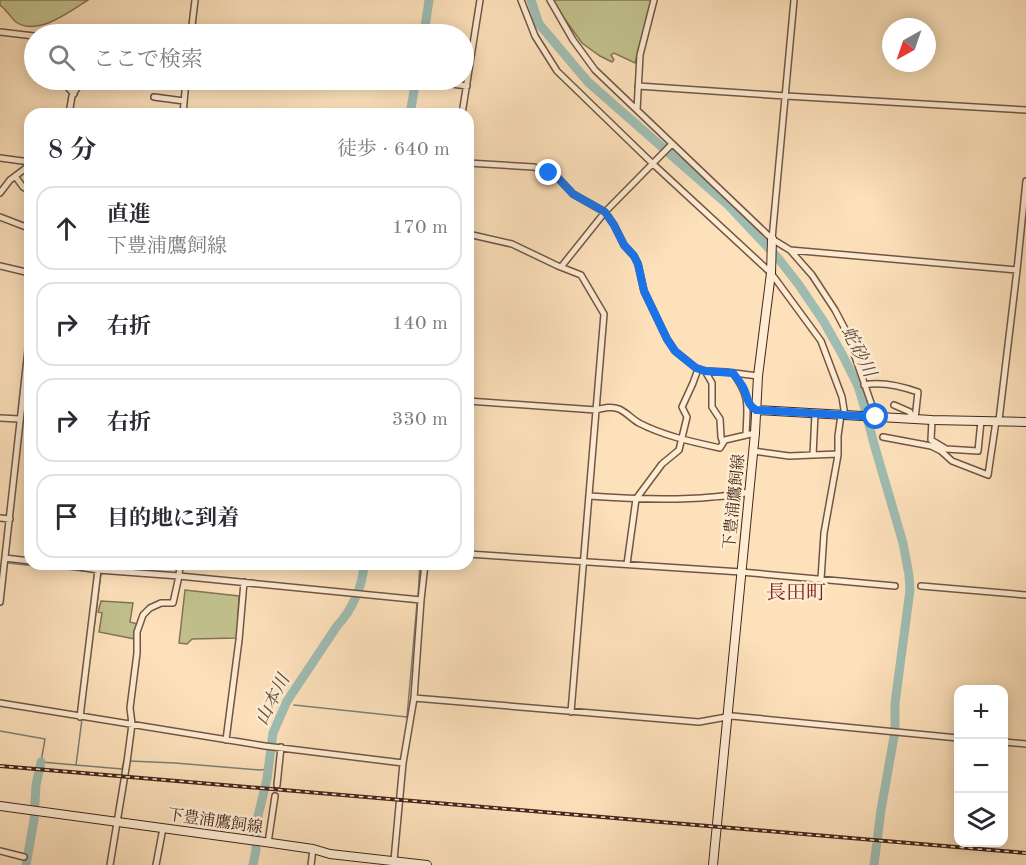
<!DOCTYPE html>
<html lang="ja">
<meta charset="utf-8">
<style>
:root{--surface:#fff;--page:#f7f7f7;--text:#2b2b33;--muted:#7c7c81;--line:#e1e1e2}
body{margin:0;font-family:"Old Standard TT","Noto Serif JP",serif;background:var(--page);color:var(--text)}
.controls{position:absolute;right:18px;bottom:18px;display:grid;overflow:hidden;border-radius:12px;box-shadow:0 3px 15px #0003}
.controls button{width:54px;height:54px;display:grid;place-items:center;padding:0;border:0;border-bottom:2px solid var(--line);background:var(--surface);color:var(--text);font:30px sans-serif}
.compass{position:absolute;left:882px;top:18px;width:54px;height:54px;border-radius:50%;background:var(--surface);box-shadow:0 3px 15px #0003;rotate:220deg}
.stop{position:absolute;width:18px;height:18px;margin:-14px;border:4px solid #1a73e8;border-radius:50%;background:#fff}
.stop.end{background:#1a73e8;border-color:#fff;box-shadow:0 2px 6px #0008}
.list{margin:0;padding:0;list-style:none}
h2{display:flex;justify-content:space-between;align-items:center;height:78px;margin:0;padding:0 24px;font-size:26px}
h2 small{font-size:20px;font-weight:400;color:var(--muted)}
.list li{display:grid;grid-template-columns:39px 1fr auto;gap:18px;align-items:center;box-sizing:border-box;height:84px;margin:0 12px 12px;padding:0 12px;border:2px solid var(--line);border-radius:18px}
.list b{display:block;font-size:22px;white-space:nowrap}
.list p{margin:0;font-size:20px;white-space:nowrap;color:var(--muted)}
.list em{font-size:20px;font-style:normal;color:var(--muted)}
.icon{flex:none;width:33px;height:33px;fill:none;stroke:currentColor;stroke-width:2;stroke-linecap:round;stroke-linejoin:round}
.map{position:relative;flex:none;width:1026px;height:865px;overflow:hidden}
.search{position:absolute;background:var(--surface);box-shadow:0 3px 15px #0003;left:24px;top:24px;width:450px;height:66px;display:flex;align-items:center;gap:15px;box-sizing:border-box;padding:0 21px;border-radius:33px;color:var(--muted);font-size:22px}
.panel{position:absolute;background:var(--surface);box-shadow:0 3px 15px #0003;left:24px;top:108px;width:450px;height:462px;border-radius:18px}
.map>svg:first-child{display:block}
.green{fill:#c2c28e;stroke:#837456;stroke-width:1.5}
.lines{fill:none;stroke-linecap:round;stroke-linejoin:round}
.stream{stroke:#7b8177;stroke-width:1.5}
.river{stroke:#9fbdb3;stroke-width:9}
.street-casing{stroke:#725644;stroke-width:8}
.secondary-casing{stroke:#44271d;stroke-width:10}
.street{stroke:#feecd3;stroke-width:5}
.secondary{stroke:#feecd3;stroke-width:8}
.rail-casing{stroke:#44271d;stroke-width:4}
.rail{stroke:#feecd3;stroke-width:1.5;stroke-dasharray:4.5;stroke-linecap:butt}
.route{stroke:#1a73e8;stroke-width:8}
.labels{text-anchor:middle;dominant-baseline:central;stroke-width:5;stroke-linejoin:round;paint-order:stroke}
.street-label{font-size:16px;fill:#44271d;stroke:#feecd3}
.water-label{font-size:18px;font-style:italic;fill:#5b4c42;stroke:#feecd3}
.quarter-label{font-size:20px;fill:#7a1f14;stroke:#feecd3}
</style>
<div class="map">
<svg width="1026" height="865" viewBox="0 0 1026 865">
<rect width="100%" height="100%" fill="#fde1bb"/>
<filter id="stains"><feTurbulence type="fractalNoise" baseFrequency=".00333" numOctaves="4"/><feColorMatrix values="0 0 0 0 .2 0 0 0 0 .09 0 0 0 0 .02 0 0 0 .5 -.17"/></filter>
<radialGradient id="worn" r=".72"><stop offset=".6" stop-color="#630" stop-opacity="0"/><stop offset="1" stop-color="#630" stop-opacity=".3"/></radialGradient>
<path class="green" d="M 0,0 L 88,0 C 71,11 37,37 16,22 C 10,17 7,10 0,5 Z
M 551,0 L 652,0 L 635,63 L 614,53 L 611,55 L 614,60 L 612,62 L 600,56 L 582,43 Z
M 185,590 L 239,596 L 237,638 L 192,639 L 187,644 L 179,643 Z
M 101,601 L 133,603 L 130,622 L 138,624 L 135,639 L 99,632 L 102,613 L 98,612 Z"/>
<g class="lines">
<path class="stream" d="M 8,563 L 93,572
M 418,596 L 420,564
M 287,701 L 291,702
M 84,704 L 101,573
M 294,705 L 407,717 L 417,603
M 0,731 L 45,739 L 41,762 L 122,769 L 124,760
M 129,761 L 175,763 L 260,770 L 269,769
M 76,765 L 82,719
M 403,792 L 404,778"/>
<path class="river" d="M 531,0 L 539,24 L 588,82 L 727,204 L 778,258 L 799,285 L 824,322 L 842,354 L 858,386 L 865,409 L 874,444 L 903,543 L 909,575 L 910,590 L 895,703 L 895,731 L 881,810 L 874,865
M 424,34 L 429,0
M 410,114 L 416,80
M 26,865 L 34,820 L 36,785 L 41,762
M 253,865 L 256,850 L 256,835 L 258,816 L 267,779 L 273,733 L 287,701 L 337,626 C 352,610 363,586 364,564"/>
<g class="street-casing">
<path id="street" d="M 521,0 L 535,36 L 557,71 L 652,163 L 771,273 L 821,341 L 842,397 L 845,416
M 550,0 L 573,40 L 595,70 L 772,239 L 790,250 L 812,275 L 835,310 L 846,331 L 876,417
M 0,32 L 34,36
M 191,34 L 195,0
M 61,80 L 74,94
M 422,80 L 467,86
M 638,86 L 786,96 L 1026,110
M 154,97 L 184,101
M 637,110 L 640,55 L 654,0
M 69,114 L 72,96 L 82,80
M 183,114 L 186,80
M 462,114 L 480,0
M 0,158 L 30,162
M 468,163 L 534,167 L 549,173 L 559,179 L 573,194 L 605,212 L 614,225 L 624,245 L 634,256 L 638,264 L 644,291 L 667,339 L 675,351 L 696,368 L 705,371 L 726,372 L 758,376
M 15,176 L 23,187 L 30,191
M 0,193 L 10,180 L 30,165
M 0,217 L 26,227 L 30,227
M 468,234 L 512,244 L 558,266 L 581,275 L 604,314 L 571,712
M 772,239 L 794,0
M 790,250 L 1017,270
M 0,266 L 30,273
M 561,267 L 605,212 L 672,144
M 705,371 L 712,383 L 712,407 L 720,419 L 721,437 L 723,443
M 733,373 C 751,398 747,405 746,435
M 864,385 C 882,381 901,386 918,392 L 915,419
M 468,401 L 596,410 C 604,408 611,406 619,409 C 626,412 632,419 639,423 C 664,436 693,442 720,448 L 725,440 L 755,433
M 894,405 L 910,412 L 912,419
M 0,418 L 19,419
M 932,420 L 931,440 L 946,449 L 978,451 L 981,421
M 999,420 L 1017,270 L 1026,181
M 883,437 L 931,446 L 941,451 L 952,461 L 988,475 L 996,421
M 753,451 L 789,456 L 838,454
M 813,455 L 815,414
M 589,496 C 630,499 671,501 712,497 C 724,496 737,495 749,492
M 0,518 L 10,519
M 468,554 L 741,572 L 895,586
M 5,558 L 30,561
M 61,564 L 98,570 L 179,576 L 421,600
M 627,564 L 636,499 L 662,464 L 679,450 L 687,417 L 682,407 L 693,383 L 698,369
M 821,579 L 824,533 L 838,455 L 838,436 L 841,415
M 921,586 L 1026,595
M 0,602 L 30,332
M 414,698 L 699,722 L 732,716 L 958,738
M 0,703 L 265,746 L 403,763
M 80,717 L 98,570
M 226,740 L 239,640 L 244,582
M 1004,742 L 1026,744
M 277,785 L 281,747
M 268,843 L 275,796
M 0,851 L 24,857
M 394,860 L 403,763 L 414,698 L 421,600 L 425,564
M 110,865 L 127,762 L 132,724 L 130,708 L 137,653 L 137,632 L 143,615 L 150,608 L 161,603 L 173,603 L 179,576 L 180,564
M 156,865 L 163,828
M 311,865 L 313,849"/>
</g>
<g class="secondary-casing">
<path id="secondary" d="M 756,410 L 932,420 L 1026,422
M 0,806 L 250,840 L 313,849 L 330,854 L 427,865
M 713,865 L 755,433 L 758,376 L 771,273 L 772,239"/>
</g>
<use href="#street" class="street"/>
<use href="#secondary" class="secondary"/>
<g class="rail-casing">
<path id="rail" d="M 0,766 L 1026,853"/>
</g>
<use href="#rail" class="rail"/>
</g>
<g class="lines">
<path class="route" d="M 549,173 L 559,179 L 573,194 L 605,212 L 614,225 L 624,245 L 634,256 L 638,264 L 644,291 L 667,339 L 675,351 L 696,368 L 705,371 L 733,373 C 736,377 740,382 743,387 C 748,396 746,404 756,410 L 876,417"/>
</g>
<g class="labels">
<g class="street-label">
<text transform="translate(735 502) rotate(-84)">下豊浦鷹飼線</text>
<text transform="translate(215 822) rotate(8)">下豊浦鷹飼線</text>
</g>
<g class="water-label">
<text transform="translate(858 352) rotate(63)">蛇砂川</text>
<text transform="translate(273 700) rotate(-63)">山本川</text>
</g>
<g class="quarter-label">
<text x="796" y="594">長田町</text>
</g>
</g>
<rect width="100%" height="100%" filter="url(#stains)"/>
<rect width="100%" height="100%" fill="url(#worn)"/>
</svg>
<div class="controls">
<button>+</button>
<button>−</button>
<button><svg class="icon" aria-label="layers" viewBox="0 0 24 24"><path d="M12 4l9 5-9 5-9-5zM3 14l9 5 9-5"/></svg></button>
</div>
<svg class="compass" viewBox="-18 -18 36 36"><path d="M0-13l5 13h-10z" fill="#e53935"/><path d="M0 13l5-13h-10z" fill="#7c7c81"/></svg>
<div class="stop" style="left:876px;top:417px"></div>
<div class="stop end" style="left:549px;top:173px"></div>
<div class="search"><svg class="icon" aria-label="search" viewBox="0 0 24 24"><circle cx="10" cy="10" r="6"/><path d="M15 15l6 6"/></svg>ここで検索</div>
<section class="panel">
<h2>8 分<small>徒歩 · 640 m</small></h2>
<ul class="list">
<li><svg class="icon" aria-label="ahead" viewBox="0 0 24 24"><path d="M12 20V5M6 11l6-6 6 6"/></svg><div><b>直進</b><p>下豊浦鷹飼線</p></div><em>170 m</em></li>
<li><svg class="icon" aria-label="right" viewBox="0 0 24 24"><path d="M7 20v-9h11M14 6l5 5-5 5"/></svg><div><b>右折</b></div><em>140 m</em></li>
<li><svg class="icon" aria-label="right" viewBox="0 0 24 24"><path d="M7 20v-9h11M14 6l5 5-5 5"/></svg><div><b>右折</b></div><em>330 m</em></li>
<li><svg class="icon" aria-label="arrive" viewBox="0 0 24 24"><path d="M6 21V4h12l-3 4 3 4H6"/></svg><div><b>目的地に到着</b></div></li>
</ul>
</section>
</div>
